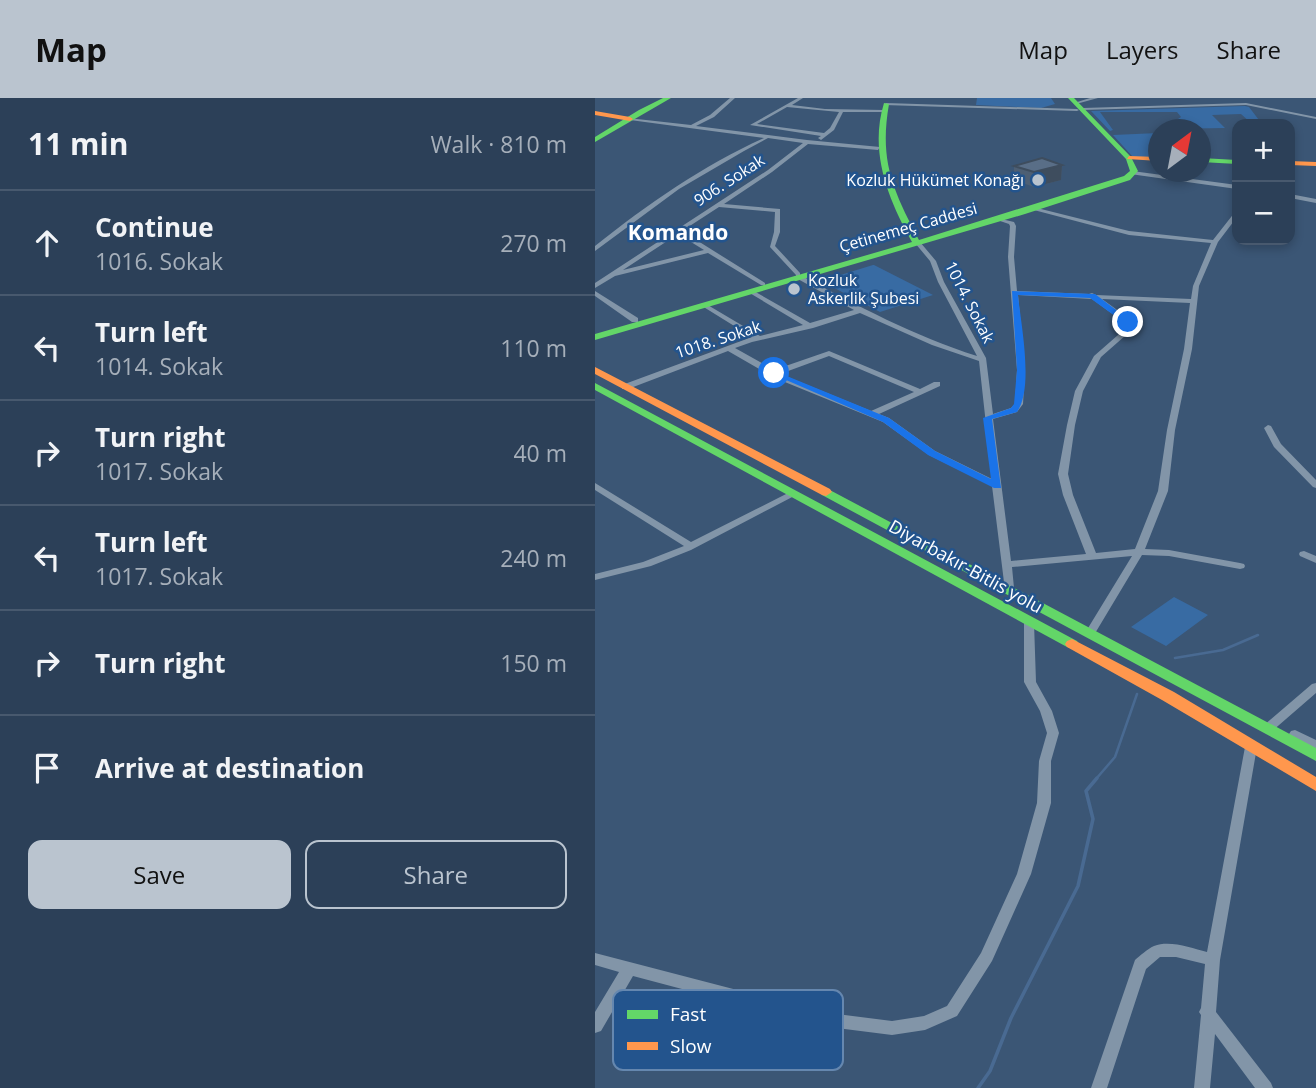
<!DOCTYPE html>
<meta charset="utf-8">
<style>
:root{--surface:#2c4058;--page:#34475e;--text:#f1f3f6;--muted:#a6afba;--line:#48596e;--accent:#bac4cf}
body{margin:0;font-family:"Open Sans",sans-serif;background:var(--page);color:var(--text)}
.controls{position:absolute;right:21px;top:21px;display:grid;overflow:hidden;border-radius:14px;box-shadow:0 4px 10px #0003}
.controls button{width:63px;height:63px;display:grid;place-items:center;padding:0;border:0;border-bottom:2px solid var(--line);background:var(--surface);color:var(--text);font:35px sans-serif}
.compass{position:absolute;left:553px;top:21px;width:63px;height:63px;border-radius:50%;background:var(--surface);box-shadow:0 4px 10px #0003;rotate:32deg}
.stop{position:absolute;width:21px;height:21px;margin:-16px;border:5px solid #1a73e8;border-radius:50%;background:#fff}
.stop.end{background:#1a73e8;border-color:#fff;box-shadow:0 2px 7px #0008}
.list{margin:0;padding:0;list-style:none}
h2{display:flex;justify-content:space-between;align-items:center;height:91px;margin:0;padding:0 28px;font-size:30px}
h2 small{font-size:23px;font-weight:400;color:var(--muted)}
.list li{display:grid;grid-template-columns:46px 1fr auto;gap:21px;align-items:center;box-sizing:border-box;height:105px;padding:0 28px;border-top:2px solid var(--line)}
.list b{display:block;font-size:26px;white-space:nowrap}
.list p{margin:0;font-size:23px;white-space:nowrap;color:var(--muted)}
.list em{font-size:23px;font-style:normal;color:var(--muted)}
.actions{display:flex;gap:14px;padding:21px 28px}
.actions a{flex:1;padding:16px 0;border:2px solid var(--accent);border-radius:14px;text-align:center;font-size:24px;color:var(--accent)}
.actions .main{background:var(--accent);color:#111}
.icon{flex:none;width:38px;height:38px;fill:none;stroke:currentColor;stroke-width:2;stroke-linecap:round;stroke-linejoin:round}
.map{position:relative;flex:none;width:721px;height:990px;overflow:hidden}
header{display:flex;align-items:center;gap:42px;box-sizing:border-box;height:98px;padding:0 35px;background:var(--accent);color:#111}
header strong{font-size:33px}
nav{display:flex;gap:38px;margin-inline-start:auto;font-size:24px}
main{display:flex}
aside{flex:1;background:var(--surface)}
.map>svg:first-child{display:block}
.green{fill:#386ba3}
.lines{fill:none;stroke-linecap:round;stroke-linejoin:round}
.stream-far1{stroke:#496a92;stroke-width:2.5}
.stream{stroke:#496a92;stroke-width:3.5}
.street{fill:#8295a8;fill-rule:evenodd}
.fast{fill:#63d668;fill-rule:evenodd}
.slow{fill:#ff974d;fill-rule:evenodd}
.wall{fill:#4d5f74}
.shaded-wall{fill:#3e4d5e}
.building{fill:#596e87;stroke:#3e4d5e;stroke-width:2}
.route{fill:#1a73e8}
.poi-dot{fill:#bac4cf;stroke:#23548d;stroke-width:2.5}
.labels{text-anchor:middle;dominant-baseline:central;stroke-width:5;stroke-linejoin:round;paint-order:stroke}
.far-street-label{font-size:16px;fill:#fff;stroke:#23548d}
.far-poi-label{font-size:16px;fill:#fff;stroke:#23548d;text-anchor:end}
.street-label{font-size:18px;fill:#fff;stroke:#23548d}
.far-district-label{font-size:21px;font-weight:bold;fill:#fff;stroke:#23548d}
.key{fill:#23548d;stroke:#6587af;stroke-width:2}
.key-label{font-size:19px;fill:#fff}
</style>
<header>
<strong>Map</strong>
<nav><a>Map</a><a>Layers</a><a>Share</a></nav>
</header>
<main>
<aside>
<h2>11 min<small>Walk · 810 m</small></h2>
<ul class="list">
<li><svg class="icon" aria-label="ahead" viewBox="0 0 24 24"><path d="M12 20V5M6 11l6-6 6 6"/></svg><div><b>Continue</b><p>1016. Sokak</p></div><em>270 m</em></li>
<li><svg class="icon" aria-label="left" viewBox="0 0 24 24"><path d="M17 20v-9H6M10 6l-5 5 5 5"/></svg><div><b>Turn left</b><p>1014. Sokak</p></div><em>110 m</em></li>
<li><svg class="icon" aria-label="right" viewBox="0 0 24 24"><path d="M7 20v-9h11M14 6l5 5-5 5"/></svg><div><b>Turn right</b><p>1017. Sokak</p></div><em>40 m</em></li>
<li><svg class="icon" aria-label="left" viewBox="0 0 24 24"><path d="M17 20v-9H6M10 6l-5 5 5 5"/></svg><div><b>Turn left</b><p>1017. Sokak</p></div><em>240 m</em></li>
<li><svg class="icon" aria-label="right" viewBox="0 0 24 24"><path d="M7 20v-9h11M14 6l5 5-5 5"/></svg><div><b>Turn right</b></div><em>150 m</em></li>
<li><svg class="icon" aria-label="arrive" viewBox="0 0 24 24"><path d="M6 21V4h12l-3 4 3 4H6"/></svg><div><b>Arrive at destination</b></div></li>
</ul>
<div class="actions"><a class="main">Save</a><a>Share</a></div>
</aside>
<div class="map">
<svg width="721" height="990" viewBox="0 0 721 990">
<rect width="100%" height="100%" fill="#3b5675"/>
<path class="green" d="M 382,0 L 456,0 L 460,6 L 446,10 L 381,7 Z
M 650,8 L 654,9 L 667,26 L 657,26 L 646,16 L 617,17 L 630,30 L 568,31 L 586,19 L 582,14 L 505,14 L 518,32 L 515,33 L 496,13 Z
M 563,35 L 563,60 L 538,59 L 518,37 Z
M 278,167 L 279,167 L 338,197 L 285,214 L 226,183 Z
M 579,499 L 613,517 L 571,548 L 536,529 Z"/>
<g class="lines">
<path class="stream-far1" d="M 580,560 L 628,552 L 663,537
M 501,681 L 520,659 L 542,596"/>
<path class="stream" d="M 383,990 L 395,973 L 416,920 L 483,788 L 498,721 L 491,693 L 502,680"/>
<path class="street" d="M 135,0 L 140,0 L 119,19 L 101,28 L 212,42 L 285,49 L 283,52 L 213,46 L 177,74 L 129,106 L 185,111 L 185,134 L 180,148 L 205,175 L 205,177 C 263,208 319,238 382,258 L 343,184 L 335,163 L 320,145 L 325,144 L 341,163 L 349,184 L 391,260 L 398,316 L 416,310 L 420,306 L 422,272 L 413,159 L 415,128 L 414,126 L 402,122 L 402,120 L 419,124 L 421,128 L 419,159 L 422,193 L 494,196 L 497,195 L 501,197 L 596,201 L 598,188 L 616,145 L 534,137 L 435,111 L 438,109 L 534,133 L 618,142 L 640,114 L 642,113 L 642,119 L 623,144 L 604,188 L 597,251 L 580,332 L 573,393 L 550,451 L 574,452 L 645,465 L 649,466 L 650,468 L 649,470 L 645,471 L 574,458 L 547,457 L 499,537 L 491,537 L 490,535 L 537,458 L 417,469 L 419,490 L 414,493 L 410,492 L 397,388 L 334,357 L 288,324 L 180,280 L 133,253 L 33,291 L 27,291 L 27,287 L 157,239 L 107,208 L 107,206 L 111,206 L 165,238 L 208,227 L 153,194 L 153,192 L 157,192 L 215,225 L 259,212 L 201,180 L 201,177 L 175,149 L 179,134 L 180,114 L 124,109 L 87,133 L 170,185 L 170,187 L 166,187 L 113,155 L 20,178 L 0,190 L 0,185 L 173,72 L 208,45 L 173,40 L 149,53 L 84,91 L 0,153 L 0,148 C 53,106 107,68 169,40 L 35,22 L 33,20 L 96,27 L 115,17 ZM 83,136 L 109,152 L 28,172 ZM 423,197 L 497,201 L 530,225 L 531,230 L 499,258 L 480,293 L 472,327 L 463,376 L 468,397 L 491,456 L 416,463 L 398,321 L 422,314 L 428,306 L 430,272 ZM 507,201 L 595,205 L 589,251 L 572,332 L 563,393 L 540,451 L 501,455 L 478,397 L 473,376 L 480,327 L 488,293 L 506,259 L 539,230 L 536,222 ZM 265,215 L 337,247 L 384,263 L 397,381 L 340,353 L 294,320 L 284,316 L 345,288 L 345,284 L 339,284 L 325,291 L 234,253 L 179,272 L 140,250 L 157,244 L 218,230 ZM 234,258 L 319,294 L 276,313 L 185,276 Z
M 203,0 L 208,0 L 197,7 L 230,11 L 289,12 L 291,13 L 289,14 L 248,14 L 239,32 L 226,42 L 223,40 L 226,38 L 155,27 ZM 192,9 L 244,14 L 235,30 L 229,35 L 162,26 Z
M 495,0 L 503,0 L 481,6 L 479,5 Z
M 291,5 L 482,11 L 484,12 L 482,13 L 289,7 Z
M 651,5 L 721,19 L 721,21 L 651,7 L 488,12 L 486,11 L 488,10 Z
M 537,73 L 642,87 L 642,91 L 535,76 L 534,75 Z
M 695,96 L 721,101 L 721,105 L 695,100 Z
M 0,193 L 43,220 L 43,224 L 37,224 L 0,198 Z
M 673,327 L 676,328 L 686,346 L 721,382 L 721,390 L 718,389 L 679,349 L 669,330 Z
M 0,385 L 96,444 L 195,394 L 201,394 L 203,396 L 96,452 L 56,468 L 0,482 L 0,476 L 48,464 L 89,448 L 0,392 Z
M 709,453 L 721,458 L 721,465 L 705,458 L 704,456 L 705,454 Z
M 434,522 L 439,525 L 441,584 L 457,613 L 464,635 L 456,663 L 456,705 L 436,776 L 397,863 L 362,918 L 330,932 L 297,937 L 226,928 L 38,878 L 6,933 L 0,935 L 0,914 L 24,874 L 0,867 L 0,855 L 226,914 L 297,923 L 329,918 L 352,908 L 386,855 L 422,776 L 442,705 L 444,663 L 452,635 L 445,613 L 429,584 L 429,525 Z
M 721,585 L 721,595 L 676,634 L 668,634 L 666,631 L 668,628 L 717,586 Z
M 700,632 L 721,642 L 721,651 L 696,639 L 694,636 L 696,633 Z
M 656,645 L 660,646 L 662,649 L 625,862 L 621,914 L 676,985 L 678,990 L 660,990 L 620,936 L 615,990 L 599,990 L 606,917 L 604,914 L 606,910 L 610,866 L 581,859 L 565,859 L 551,871 L 512,990 L 496,990 L 540,862 C 545,858 552,851 559,848 C 575,842 596,850 612,854 L 650,649 L 652,646 Z"/>
<path class="fast" d="M 68,0 L 76,0 L 0,44 L 0,39 L 44,12 Z
M 473,0 L 479,0 L 536,59 L 543,73 L 535,82 L 430,116 L 0,242 L 0,236 L 317,144 C 293,101 274,54 289,5 L 294,6 C 284,63 298,92 324,142 L 529,78 L 535,73 L 531,61 Z
M 606,60 L 642,62 L 642,66 L 606,64 Z
M 0,285 L 482,543 L 484,546 L 477,551 L 472,549 L 0,292 Z
M 231,390 L 721,650 L 721,663 L 227,397 L 225,394 Z"/>
<path class="slow" d="M 0,13 L 35,19 L 38,21 L 35,23 L 0,17 Z
M 534,58 L 564,59 L 564,63 L 532,61 Z
M 695,63 L 721,64 L 721,68 L 695,67 Z
M 0,269 L 235,391 L 237,394 L 231,398 L 227,397 L 0,276 Z
M 477,541 L 579,594 L 721,679 L 721,693 L 567,602 L 472,549 L 470,546 L 472,543 Z"/>
</g>
<path class="wall" d="M 467,67 L 466,82 L 439,89 L 419,82 L 419,68 Z"/>
<path class="shaded-wall" d="M 467,67 L 466,82 L 439,89 L 439,74 Z"/>
<path class="building" d="M 447,60 L 467,67 L 439,74 L 419,68 Z"/>
<path class="route" d="M 417,193 L 500,196 L 537,224 L 531,226 L 495,200 L 423,197 C 426,227 439,290 422,314 L 397,321 L 406,390 L 399,390 L 333,357 L 288,324 L 175,275 L 182,274 L 294,320 L 340,353 L 396,381 L 388,320 L 416,310 L 419,306 L 422,272 Z"/>
<g class="poi-dot">
<circle cx="443" cy="82" r="7"/>
<circle cx="199" cy="191" r="7"/>
</g>
<g class="labels">
<g class="far-street-label">
<text transform="translate(134 82) rotate(-33)">906. Sokak</text>
<text transform="translate(313 129) rotate(-16)">Çetinemeç Caddesi</text>
<text transform="translate(375 204) rotate(63)">1014. Sokak</text>
<text transform="translate(123 241) rotate(-18)">1018. Sokak</text>
</g>
<g class="far-poi-label">
<text x="429" y="82">Kozluk Hükümet Konağı</text>
<text x="213" y="182" text-anchor="start">Kozluk<tspan x="213" dy="18">Askerlik Şubesi</tspan></text>
</g>
<g class="street-label">
<text transform="translate(371 468) rotate(29)">Diyarbakır-Bitlis yolu</text>
</g>
<g class="far-district-label">
<text x="83" y="134">Komando</text>
</g>
</g>
<rect x="18" y="892" width="230" height="80" rx="10" class="key"/>
<rect x="32" y="912" width="31" height="9" fill="#63d668"/>
<rect x="32" y="944" width="31" height="8" fill="#ff974d"/>
<g class="key-label">
<text x="75" y="923">Fast</text>
<text x="75" y="955">Slow</text>
</g>
</svg>
<div class="controls">
<button>+</button>
<button>−</button>
</div>
<svg class="compass" viewBox="-18 -18 36 36"><path d="M0-13l5 13h-10z" fill="#e53935"/><path d="M0 13l5-13h-10z" fill="#a6afba"/></svg>
<div class="stop" style="left:179px;top:275px"></div>
<div class="stop end" style="left:533px;top:224px"></div>
</div>
</main>
